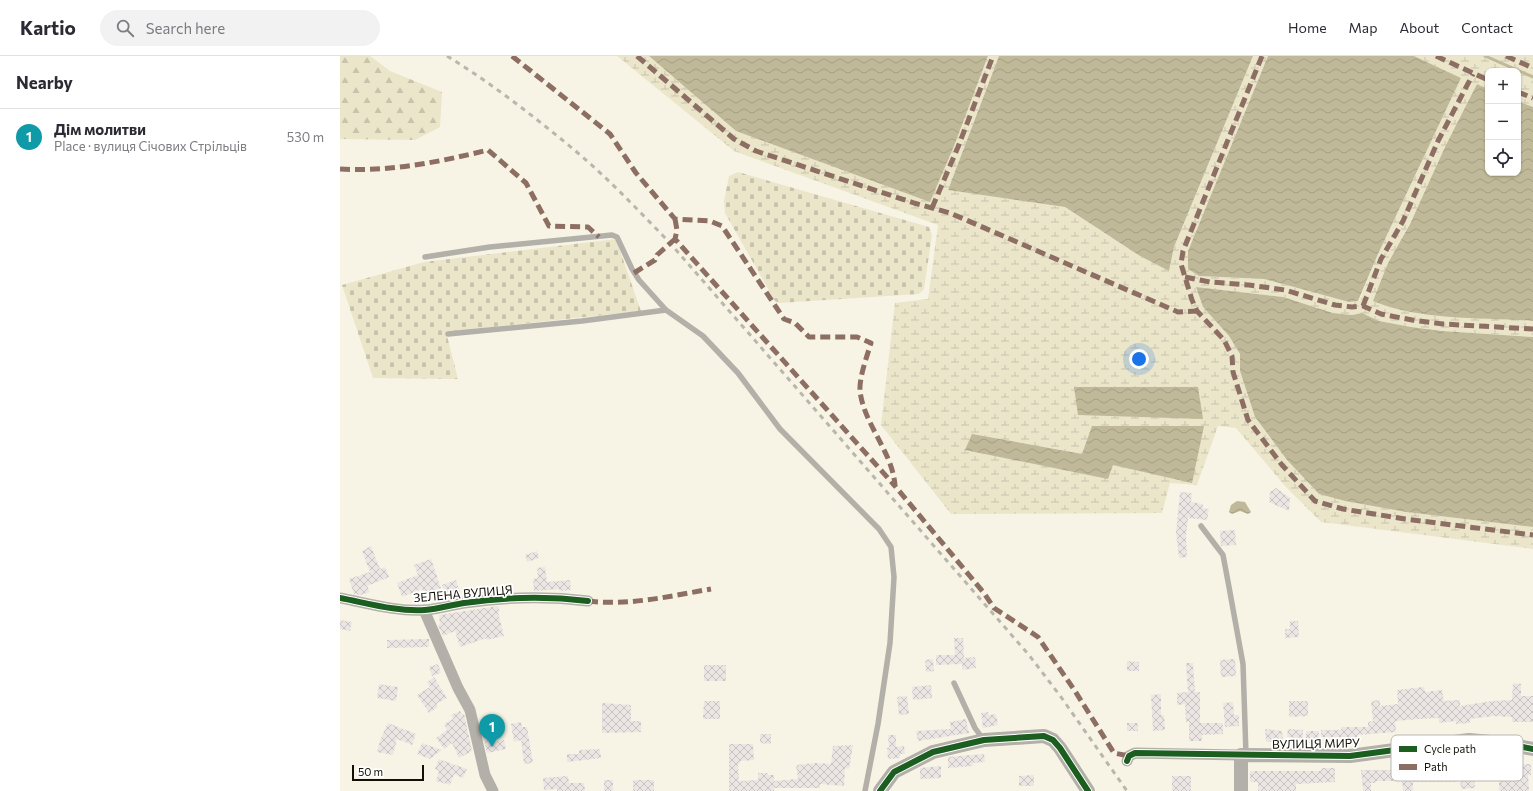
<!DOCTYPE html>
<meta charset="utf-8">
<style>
:root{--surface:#fff;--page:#f2f2f3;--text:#2b2b33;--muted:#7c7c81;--line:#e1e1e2;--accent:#db2777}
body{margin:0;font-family:Commissioner,sans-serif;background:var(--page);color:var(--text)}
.controls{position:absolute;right:12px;top:12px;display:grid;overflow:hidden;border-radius:8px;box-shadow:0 1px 3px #0004}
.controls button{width:36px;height:36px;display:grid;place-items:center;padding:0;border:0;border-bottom:1px solid var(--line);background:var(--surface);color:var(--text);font:20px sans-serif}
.scale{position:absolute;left:12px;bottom:10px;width:72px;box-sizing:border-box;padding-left:4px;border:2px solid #120f05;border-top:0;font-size:11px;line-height:14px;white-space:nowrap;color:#120f05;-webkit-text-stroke:3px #fff;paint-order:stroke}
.you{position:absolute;left:799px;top:303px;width:14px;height:14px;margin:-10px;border:3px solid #fff;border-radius:50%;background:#1a73e8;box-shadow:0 0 0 6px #1a73e833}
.badge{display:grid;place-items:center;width:26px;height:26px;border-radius:50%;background:var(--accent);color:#fff;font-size:13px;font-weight:700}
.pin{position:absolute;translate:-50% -33px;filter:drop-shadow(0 1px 2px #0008)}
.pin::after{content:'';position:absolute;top:21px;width:14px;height:12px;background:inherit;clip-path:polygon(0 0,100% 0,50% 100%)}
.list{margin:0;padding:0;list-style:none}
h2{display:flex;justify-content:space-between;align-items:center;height:52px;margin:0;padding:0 16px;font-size:17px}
h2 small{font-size:13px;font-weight:400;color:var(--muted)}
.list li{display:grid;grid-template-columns:26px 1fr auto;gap:12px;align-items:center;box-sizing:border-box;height:56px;padding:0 16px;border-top:1px solid var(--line)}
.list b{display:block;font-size:15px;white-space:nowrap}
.list p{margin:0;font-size:13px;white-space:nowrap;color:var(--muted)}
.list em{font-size:13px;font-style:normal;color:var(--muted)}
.icon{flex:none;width:22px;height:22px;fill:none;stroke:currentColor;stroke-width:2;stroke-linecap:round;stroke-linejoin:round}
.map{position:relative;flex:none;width:1193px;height:735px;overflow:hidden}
header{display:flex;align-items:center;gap:24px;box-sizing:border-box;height:56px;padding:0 20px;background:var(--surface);border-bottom:1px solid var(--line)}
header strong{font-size:19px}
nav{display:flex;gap:22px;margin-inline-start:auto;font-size:14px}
.search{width:280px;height:36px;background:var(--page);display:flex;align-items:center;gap:10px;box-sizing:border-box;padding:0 14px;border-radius:22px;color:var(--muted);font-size:15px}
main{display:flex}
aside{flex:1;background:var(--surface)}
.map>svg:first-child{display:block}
.forest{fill:url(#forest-firs)}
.wetland{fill:url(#wetland-marsh)}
.cemetery{fill:url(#cemetery-stones)}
.water{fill:url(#water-waves)}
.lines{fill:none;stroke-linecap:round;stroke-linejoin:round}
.stream{stroke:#c0b999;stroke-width:3}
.building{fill:url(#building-cross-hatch)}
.service{stroke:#b2b0a8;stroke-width:5.5}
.minor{stroke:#b2b0a8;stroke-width:11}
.tertiary{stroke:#b2b0a8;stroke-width:14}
.rail{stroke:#b9b7ac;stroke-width:3;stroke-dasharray:5 5;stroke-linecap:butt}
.quiet{stroke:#8d6e63;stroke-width:5;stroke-dasharray:10 5;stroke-linecap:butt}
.cycleway-casing{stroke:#fff;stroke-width:8}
.cycleway{stroke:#1b5e20;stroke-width:6}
.labels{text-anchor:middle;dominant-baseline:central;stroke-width:3.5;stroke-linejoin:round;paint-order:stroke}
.street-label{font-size:12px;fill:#120f05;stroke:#fff}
.key{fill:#fff;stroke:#b8b7b4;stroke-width:1}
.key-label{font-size:11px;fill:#120f05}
</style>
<header>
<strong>Kartio</strong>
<div class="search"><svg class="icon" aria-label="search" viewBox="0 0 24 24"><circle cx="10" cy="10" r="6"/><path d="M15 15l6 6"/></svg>Search here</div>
<nav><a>Home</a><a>Map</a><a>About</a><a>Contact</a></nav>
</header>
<main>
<aside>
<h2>Nearby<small></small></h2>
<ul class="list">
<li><span class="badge" style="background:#0f9aa8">1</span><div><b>Дім молитви</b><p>Place · вулиця Січових Стрільців</p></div><em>530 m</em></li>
</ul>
</aside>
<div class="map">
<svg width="1193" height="735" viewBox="0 0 1193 735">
<defs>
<pattern id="forest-firs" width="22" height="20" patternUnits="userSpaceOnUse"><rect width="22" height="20" fill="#ebe5ca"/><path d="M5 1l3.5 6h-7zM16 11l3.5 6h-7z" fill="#c8c3ac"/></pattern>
<pattern id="wetland-marsh" width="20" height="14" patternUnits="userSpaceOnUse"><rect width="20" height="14" fill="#ebe5ca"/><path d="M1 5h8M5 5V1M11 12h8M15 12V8" fill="none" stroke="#c8c3ac"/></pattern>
<pattern id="cemetery-stones" width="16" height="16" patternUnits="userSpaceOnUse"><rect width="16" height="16" fill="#ebe5ca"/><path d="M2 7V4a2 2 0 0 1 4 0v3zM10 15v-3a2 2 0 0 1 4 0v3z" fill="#c8c3ac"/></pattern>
<pattern id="water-waves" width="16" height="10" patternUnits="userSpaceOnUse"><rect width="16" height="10" fill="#c0b999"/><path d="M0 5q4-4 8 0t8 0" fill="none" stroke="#a49e82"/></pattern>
<pattern id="building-cross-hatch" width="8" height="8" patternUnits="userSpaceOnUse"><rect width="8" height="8" fill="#ebe6e4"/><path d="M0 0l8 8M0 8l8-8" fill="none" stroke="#c8c4c2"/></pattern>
</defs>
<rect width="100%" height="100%" fill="#f7f4e5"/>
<path class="forest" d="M 0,0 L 30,0 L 50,15 L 102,36 L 100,71 L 75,84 L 0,83 Z"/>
<path class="wetland" d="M 277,0 L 309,0 L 396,75 L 635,35 L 648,0 L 659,0 L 608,134 L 725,151 L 800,200 L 829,215 L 834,191 L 913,0 L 928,0 L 848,195 L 848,212 L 859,220 L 924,223 L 1009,246 L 1019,245 L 1038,198 L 1121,22 L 1074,0 L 1193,0 L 1193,51 L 1178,45 L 1178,15 L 1148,15 L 1148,33 L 1137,28 C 1107,87 1082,149 1048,207 L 1073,256 L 1104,260 L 1193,265 L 1193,281 L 1102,275 L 1071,271 L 1039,265 L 1022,257 L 1012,259 L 993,257 L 943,241 L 856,231 L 863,251 L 889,280 L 900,298 L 900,315 L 915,361 L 947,404 L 979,438 L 1005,445 L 1066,456 L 1193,471 L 1193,493 L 981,466 L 945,430 L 896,372 L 878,370 L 857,429 L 830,427 L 822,457 L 611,458 L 541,369 L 555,247 L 588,243 L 598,169 L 394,95 Z"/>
<path class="cemetery" d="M 398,116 L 589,171 L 592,179 L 584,233 L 579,238 L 439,247 L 435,245 L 385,157 L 384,145 L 389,120 Z
M 276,183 L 301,255 L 106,276 L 118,323 L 33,322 L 2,229 L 84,206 Z"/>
<path class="water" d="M 309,0 L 648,0 L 614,90 L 590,146 L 396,75 Z
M 659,0 L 913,0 L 834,191 L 829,215 L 800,200 L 725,151 L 608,134 Z
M 928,0 L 1074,0 L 1121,22 L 1038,198 L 1018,245 L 1009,246 L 924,223 L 859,220 L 848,213 L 848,195 Z
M 1137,28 L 1148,33 L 1148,117 L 1178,117 L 1178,45 L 1193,51 L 1193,265 C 1143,261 1080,265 1033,245 L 1048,207 L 1070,168 L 1106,89 Z
M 856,231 L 943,241 L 993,257 L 1012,259 L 1022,257 L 1039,265 L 1071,271 L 1102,275 L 1193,281 L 1193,471 L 1066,456 L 1005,445 L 979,438 L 947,404 L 915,361 L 900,315 L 900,298 L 889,280 L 863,251 Z
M 734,331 L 858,331 L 863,363 L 738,359 Z
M 752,370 L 864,370 L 852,427 L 773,409 L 768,423 L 625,394 L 632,378 L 742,398 Z
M 897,445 L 905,446 L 911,456 L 908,458 L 900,455 L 892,458 L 889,456 L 891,449 Z"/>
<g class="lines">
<path class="stream" d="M 1145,0 L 1193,21"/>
</g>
<path class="building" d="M 936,432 L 950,442 L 949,455 L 929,446 L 930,436 Z
M 840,436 L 852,437 L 851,446 L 863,448 L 863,452 L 869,453 L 867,464 L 848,462 L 846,479 L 847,501 L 839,502 L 836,477 Z
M 895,474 L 896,489 L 881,490 L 880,475 Z
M 31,490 L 40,513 L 45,511 L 49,521 L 27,530 L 30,536 L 21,539 L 14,538 L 9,523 L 30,516 L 22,495 Z
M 197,495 L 199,502 L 187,506 L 185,499 Z
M 91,503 L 101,532 L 84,538 L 82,533 L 62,541 L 57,527 L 78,519 L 74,509 Z
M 205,511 L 207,526 L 230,524 L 231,534 L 219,535 L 219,533 L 194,535 L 193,523 L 198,522 L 197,512 Z
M 116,524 L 120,536 L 107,541 L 102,529 Z
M 158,550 L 160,555 L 158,556 L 164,580 L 147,584 L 147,582 L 120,591 L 115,575 L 103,580 L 98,569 L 100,568 L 99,559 Z
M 0,564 L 12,566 L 10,575 L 0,573 Z
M 950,565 L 958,565 L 959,581 L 945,582 L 945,573 L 950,573 Z
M 614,582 L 623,582 L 624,602 L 635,601 L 636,612 L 622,614 L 622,608 L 596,609 L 596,599 L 615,599 Z
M 89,583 L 89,591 L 47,592 L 47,584 Z
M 593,603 L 594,615 L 586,616 L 585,604 Z
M 895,603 L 896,620 L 881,621 L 880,604 Z
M 787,605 L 799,606 L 799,615 L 787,615 Z
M 846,607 L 853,607 L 855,636 L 860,636 L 860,667 L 883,667 L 883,678 L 862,679 L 862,685 L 849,685 L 849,665 L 846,666 L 845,648 L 837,649 L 837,637 L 848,636 Z
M 98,608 L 101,617 L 92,620 L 89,611 Z
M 364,609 L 386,609 L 386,625 L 364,625 Z
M 94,621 L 107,642 L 96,648 L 98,651 L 89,657 L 77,639 L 90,631 L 87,626 Z
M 1173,627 L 1181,628 L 1181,640 L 1193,640 L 1193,666 L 1172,666 L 1172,661 L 1153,660 L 1130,663 L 1130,667 L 1116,668 L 1116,665 L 1099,667 L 1099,662 L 1079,663 L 1055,665 L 1056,676 L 1017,679 L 1017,681 L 981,681 L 981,674 L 1001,674 L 1001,671 L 1028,671 L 1028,666 L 1033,665 L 1031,645 L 1040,644 L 1040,650 L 1058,648 L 1057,634 L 1084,631 L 1085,636 L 1102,634 L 1104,645 L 1120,644 L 1120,650 L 1152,645 L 1172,644 Z
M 39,628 L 58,631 L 56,645 L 37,642 Z
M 591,629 L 592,642 L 573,644 L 572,631 Z
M 821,638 L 821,659 L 824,659 L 825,674 L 813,675 L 811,639 Z
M 567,640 L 569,658 L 559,659 L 557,641 Z
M 364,645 L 380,645 L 380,663 L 363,663 Z
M 949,645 L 968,645 L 968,660 L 949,661 Z
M 893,646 L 894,659 L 899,659 L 899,670 L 885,671 L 883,647 Z
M 262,647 L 291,649 L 291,665 L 301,665 L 301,676 L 262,677 Z
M 120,655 L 122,659 L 124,658 L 132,695 L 119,702 L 112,687 L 104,693 L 96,682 L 107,674 L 104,668 L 113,663 L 111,659 Z
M 648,656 L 649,659 L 656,658 L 658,669 L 643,672 L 641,657 Z
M 626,663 L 629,677 L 578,685 L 576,675 L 611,673 L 610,666 Z
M 181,666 L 182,671 L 187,671 L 193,707 L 184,708 L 181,684 L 174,686 L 171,668 Z
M 48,667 L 76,678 L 72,689 L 57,683 L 53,699 L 37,696 L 41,682 Z
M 787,667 L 798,667 L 798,675 L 787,675 Z
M 925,673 L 942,675 L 943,685 L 926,686 Z
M 948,673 L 963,674 L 963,682 L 947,681 Z
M 150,675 L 152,687 L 164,684 L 166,693 L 147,697 L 142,677 Z
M 966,675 L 979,675 L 979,687 L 966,687 Z
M 420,678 L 431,678 L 431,688 L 420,687 Z
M 548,679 L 556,679 L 556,691 L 564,690 L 565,698 L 560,698 L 560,702 L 548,703 L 547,692 L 549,692 Z
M 82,687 L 102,694 L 90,703 L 77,698 Z
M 389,688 L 413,688 L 414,704 L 400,705 L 400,708 L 398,708 L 399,725 L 418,724 L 418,717 L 428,717 L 428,719 L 434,719 L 434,725 L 458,723 L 456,709 L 475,707 L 491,708 L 493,690 L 513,689 L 509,713 L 505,712 L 504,730 L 480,728 L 480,732 L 434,732 L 434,735 L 389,735 Z
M 260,693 L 261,702 L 227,706 L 227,698 L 239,698 L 239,694 Z
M 644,698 L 645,706 L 633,707 L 633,710 L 608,712 L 608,701 Z
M 99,703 L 127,713 L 123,722 L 114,718 L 110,729 L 96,725 L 99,715 L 95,713 Z
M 1101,707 L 1117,707 L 1117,726 L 1073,726 L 1073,735 L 1063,735 L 1062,725 L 1036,725 L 1036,727 L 1031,727 L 1031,735 L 1023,735 L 1021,714 L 1101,714 Z
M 1179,708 L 1191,708 L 1191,719 L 1188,719 L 1189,735 L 1159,735 L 1159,720 L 1178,720 Z
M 601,710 L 601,722 L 580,723 L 580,712 Z
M 981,712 L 995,712 L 995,726 L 956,728 L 956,735 L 918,735 L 918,726 L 910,726 L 910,715 L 981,715 Z
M 694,719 L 694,730 L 679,730 L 679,720 Z
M 1134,719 L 1135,732 L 1121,733 L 1120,720 Z
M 228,720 L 229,727 L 244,727 L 245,735 L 217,735 L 217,733 L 204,734 L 203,722 Z
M 832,720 L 851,720 L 851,735 L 832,735 Z
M 264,724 L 273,724 L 273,735 L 264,735 Z
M 293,724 L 314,724 L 314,735 L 293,735 Z"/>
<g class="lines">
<path class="service" d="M 85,201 L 150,191 L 272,179 L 277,181 L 292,213 L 299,224 L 326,254 L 363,280 L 398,317 L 440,373 L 539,473 L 551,491 L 554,521 L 550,587 L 538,668 L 525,735
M 108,278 L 242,265 L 326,254
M 861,470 L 883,499 L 889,531 L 903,608 L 906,699
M 614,627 L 635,672 L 643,683"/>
<path class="minor" d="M 0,542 C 27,547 57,556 85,554 C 98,553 111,549 124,547 C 165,541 207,540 248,545
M 84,554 L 118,632 L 130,654 L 145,719 L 153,735
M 787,705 L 789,700 L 795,697 L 901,699"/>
<path class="tertiary" d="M 540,735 L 554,716 L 593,696 L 644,684 L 704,680 L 713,684 L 720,692 L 748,735
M 901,735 L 901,699 L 1010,700 L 1129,684 L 1162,687 L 1193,693"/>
<path class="rail" d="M 107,0 C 151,27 192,59 232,92 C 267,121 298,154 330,187 L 689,599 L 721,641 L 787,735"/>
<path class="quiet" d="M 172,0 L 270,78 L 296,117 L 335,163 L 370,165 L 382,170 L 444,263 L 455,267 L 469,281 L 517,281 L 531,287 C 527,300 519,322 520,335 C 524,369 553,396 555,430 L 644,537 L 654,552 L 698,581 L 735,635 L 774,697 L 789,700
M 297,0 L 394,83 L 416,95 L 574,147 L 610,157 L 838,256 L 857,255
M 922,0 L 843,195 L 841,208 L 852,244 L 857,255 L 884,284 L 892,300 L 893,316 L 908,364 L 942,409 L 975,445 L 1003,453 L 1065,463 L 1193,479
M 1096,0 L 1148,24
M 1166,0 L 1193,12
M 1178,36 L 1193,42
M 0,113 C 50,116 99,106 148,94 L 186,127 L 209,170 L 248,171 L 259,181
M 592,152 L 618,91 L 653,0
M 335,163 L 337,174 L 335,183 L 555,430
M 294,217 L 315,204 L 317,199 L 335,183
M 845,221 L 870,226 L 909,229 L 945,234 L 995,249 L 1012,251 L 1023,250 L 1041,258 L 1072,264 L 1103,268 L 1193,273
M 1023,250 L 1041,203 L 1063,165 L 1098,85 L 1133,18
M 248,545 C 290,550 330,540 371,533"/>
<g class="cycleway-casing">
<path id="cycleway" d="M 0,542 C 27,547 57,556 85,554 C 98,553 111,549 124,547 C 165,541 207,540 248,545
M 787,705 L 789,700 L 795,697 L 1010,700 L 1129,684 L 1162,687 L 1193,693
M 540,735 L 554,716 L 593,696 L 644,684 L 704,680 L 713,684 L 720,692 L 748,735"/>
</g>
<use href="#cycleway" class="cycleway"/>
</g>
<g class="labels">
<g class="street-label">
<text transform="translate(123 537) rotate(-5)">ЗЕЛЕНА ВУЛИЦЯ</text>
<text transform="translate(976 687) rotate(-1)">ВУЛИЦЯ МИРУ</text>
</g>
</g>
<rect x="1051" y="679" width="132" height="46" rx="6" class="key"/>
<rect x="1059" y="690" width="18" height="6" fill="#1b5e20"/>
<rect x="1059" y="708" width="18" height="6" fill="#8d6e63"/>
<g class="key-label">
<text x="1084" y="697">Cycle path</text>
<text x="1084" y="715">Path</text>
</g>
</svg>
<div class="controls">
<button>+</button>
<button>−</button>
<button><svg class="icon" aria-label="locate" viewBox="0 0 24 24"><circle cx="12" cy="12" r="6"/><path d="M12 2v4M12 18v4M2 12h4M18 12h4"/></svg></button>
</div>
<div class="scale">50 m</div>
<div class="you"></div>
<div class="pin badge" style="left:152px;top:691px;background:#0f9aa8">1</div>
</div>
</main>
